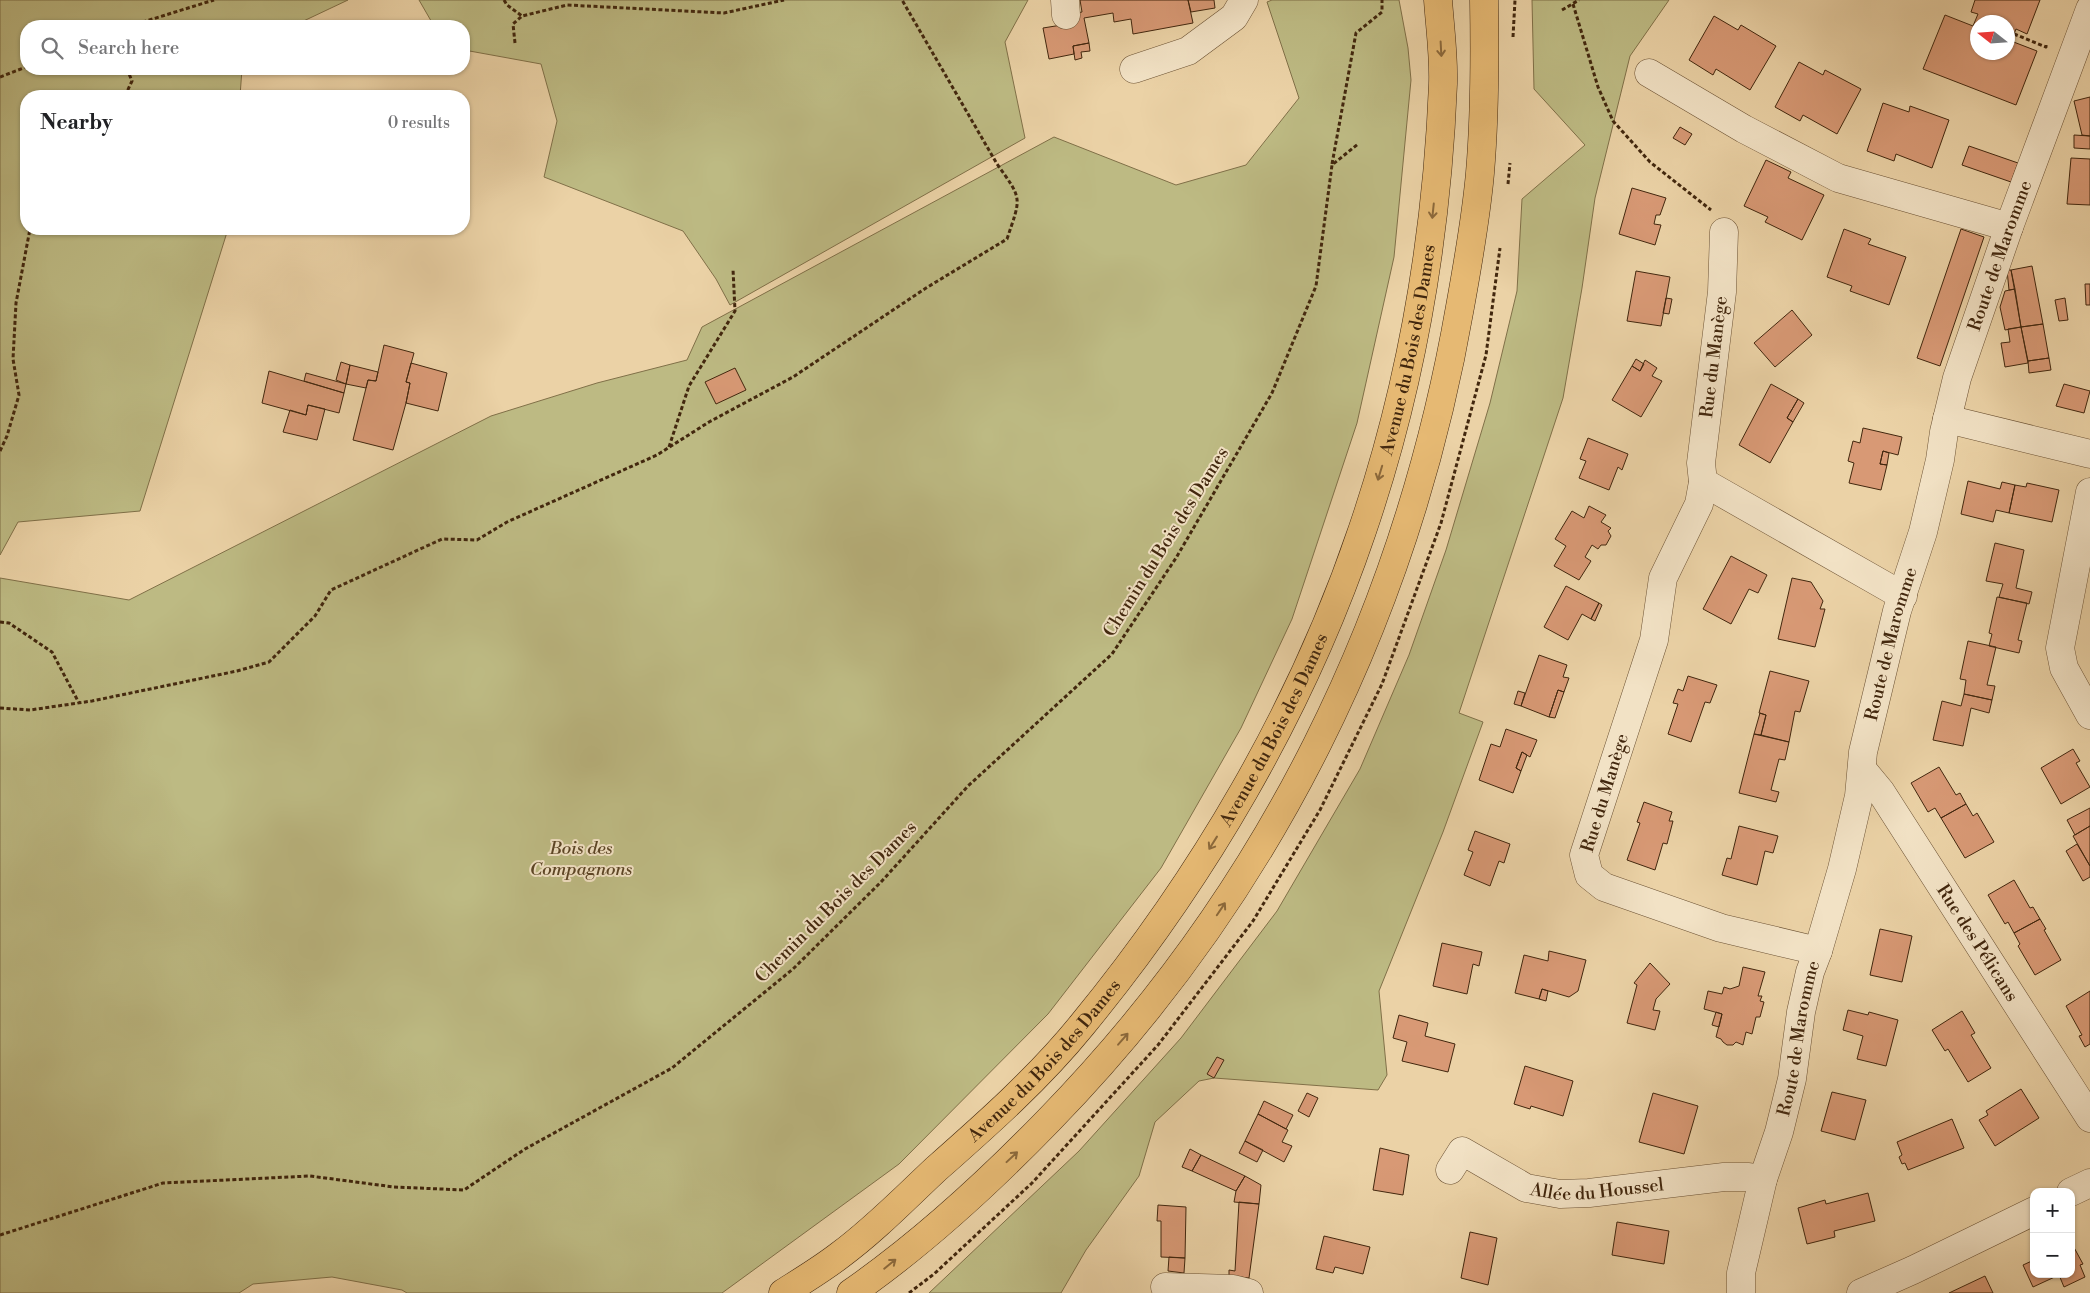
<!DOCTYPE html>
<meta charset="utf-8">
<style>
:root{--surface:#fff;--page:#f6f6f6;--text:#202124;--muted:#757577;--line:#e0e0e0}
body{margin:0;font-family:"Libre Bodoni",serif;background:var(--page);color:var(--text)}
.controls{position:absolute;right:15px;bottom:15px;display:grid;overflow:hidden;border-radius:10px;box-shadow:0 1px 4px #0004}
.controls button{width:45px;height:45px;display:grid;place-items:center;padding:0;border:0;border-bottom:1px solid var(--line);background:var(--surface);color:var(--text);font:25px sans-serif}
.compass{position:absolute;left:1970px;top:15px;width:45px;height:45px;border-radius:50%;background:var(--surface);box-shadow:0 1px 4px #0004;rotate:287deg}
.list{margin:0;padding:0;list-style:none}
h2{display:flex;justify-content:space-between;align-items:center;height:65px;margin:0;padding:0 20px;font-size:21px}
h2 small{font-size:16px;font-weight:400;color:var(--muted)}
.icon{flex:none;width:28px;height:28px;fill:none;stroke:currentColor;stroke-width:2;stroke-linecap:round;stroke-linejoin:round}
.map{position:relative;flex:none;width:2090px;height:1293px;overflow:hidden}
.search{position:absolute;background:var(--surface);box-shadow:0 1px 4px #0004;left:20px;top:20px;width:450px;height:55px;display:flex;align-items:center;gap:12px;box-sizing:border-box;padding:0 18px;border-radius:20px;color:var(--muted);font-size:19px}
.panel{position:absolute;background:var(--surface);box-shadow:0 1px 4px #0004;left:20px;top:90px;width:450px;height:145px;border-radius:20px}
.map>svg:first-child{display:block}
.green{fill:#bdba83;stroke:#807048}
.building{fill:#d89975;stroke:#42270e;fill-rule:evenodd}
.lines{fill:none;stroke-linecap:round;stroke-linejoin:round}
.minor-casing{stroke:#6c5234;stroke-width:29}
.highway-casing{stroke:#42270e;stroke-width:29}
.path{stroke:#42270e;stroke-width:3;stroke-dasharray:4 2.5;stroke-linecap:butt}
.minor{stroke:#f2e2c5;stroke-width:28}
.highway{stroke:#e6b973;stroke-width:28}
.oneway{stroke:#8c693b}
.labels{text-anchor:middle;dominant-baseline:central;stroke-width:4;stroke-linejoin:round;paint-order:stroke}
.street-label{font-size:18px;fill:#42270e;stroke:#f2e2c5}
.park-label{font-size:18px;font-style:italic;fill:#5b4425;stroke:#f2e2c5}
</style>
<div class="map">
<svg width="2090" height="1293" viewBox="0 0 2090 1293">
<rect width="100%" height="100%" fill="#ebd2a6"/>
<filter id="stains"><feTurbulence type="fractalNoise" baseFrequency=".004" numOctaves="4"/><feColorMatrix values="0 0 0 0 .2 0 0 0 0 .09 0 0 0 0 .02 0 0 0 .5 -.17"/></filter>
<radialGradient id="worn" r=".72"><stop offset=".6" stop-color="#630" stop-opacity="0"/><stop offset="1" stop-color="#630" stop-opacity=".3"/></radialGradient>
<path class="green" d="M 0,0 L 348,0 L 293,26 L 26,26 L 26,69 L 242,69 L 240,96 L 26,96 L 26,229 L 228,229 L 140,511 L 18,522 L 0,555 Z
M 419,0 L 1028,0 L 1005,42 L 1025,138 L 730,305 L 716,279 L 683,231 L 544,177 L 557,121 L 541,64 L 464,50 L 464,26 L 434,26 Z
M 1272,0 L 1399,0 L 1408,48 L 1411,80 L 1394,257 L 1357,423 L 1292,619 L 1241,728 L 1161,868 L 1048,1014 L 899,1164 L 722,1293 L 407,1293 L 402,1290 L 332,1277 L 253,1284 L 239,1293 L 0,1293 L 0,578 L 129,600 L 491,416 L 597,383 L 687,360 L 702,327 L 1054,137 L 1176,185 L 1246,165 L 1299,98 L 1267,2 Z
M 1532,0 L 1669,0 L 1630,56 L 1595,198 L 1582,288 L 1563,398 L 1459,713 L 1483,722 L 1443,832 L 1379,991 L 1387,1075 L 1378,1090 L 1214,1078 L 1199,1081 L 1155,1122 L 1139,1176 L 1086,1250 L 1061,1293 L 929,1293 L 1079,1151 L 1181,1038 L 1277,911 L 1360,769 L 1409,655 L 1446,550 L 1490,403 L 1517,291 L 1522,199 L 1585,145 L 1534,89 Z"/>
<path class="building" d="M 1080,0 L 1188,0 L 1193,23 L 1133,34 L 1131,19 L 1114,22 L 1113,13 L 1084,18 L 1089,43 L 1073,46 L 1074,54 L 1049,59 L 1043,28 L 1068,24 L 1066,15 L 1082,12 Z
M 1188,0 L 1214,0 L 1215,8 L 1191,12 Z
M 1975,0 L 2040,0 L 2027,34 L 2016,29 L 2011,41 L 2037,51 L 2016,105 L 1923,69 L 1945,15 L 1973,26 L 1978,14 L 1971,12 ZM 1978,22 L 2008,22 L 2008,52 L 1978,52 Z
M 1714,16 L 1738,30 L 1741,25 L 1776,46 L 1750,90 L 1716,69 L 1713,75 L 1689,60 Z
M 1089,43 L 1090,51 L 1081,52 L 1082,58 L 1075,60 L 1073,46 Z
M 1799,62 L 1823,75 L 1825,70 L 1861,89 L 1837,134 L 1803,115 L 1800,121 L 1775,107 Z
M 2090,97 L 2090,136 L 2082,135 L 2074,101 Z
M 1883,103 L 1909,112 L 1910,106 L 1949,120 L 1932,168 L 1901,156 L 1896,154 L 1894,161 L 1867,151 Z
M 1680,127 L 1692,134 L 1685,145 L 1673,138 Z
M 2074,135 L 2090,136 L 2090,149 L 2074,148 Z
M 1969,146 L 2018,163 L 2011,182 L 1962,165 Z
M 2071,158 L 2090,159 L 2090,205 L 2067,204 Z
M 1766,160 L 1791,172 L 1788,178 L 1824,195 L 1802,240 L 1765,222 L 1768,217 L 1744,206 Z
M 1632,188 L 1666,198 L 1660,215 L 1656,215 L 1654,224 L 1661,225 L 1655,245 L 1619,234 Z
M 1844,229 L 1871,239 L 1868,244 L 1906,257 L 1889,305 L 1850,291 L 1852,286 L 1827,277 Z
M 1961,229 L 1984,237 L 1940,366 L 1917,358 Z
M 2032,266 L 2043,324 L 2021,327 L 2011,270 Z
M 2007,270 L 2011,270 L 2015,289 L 2009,290 Z
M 1636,271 L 1670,277 L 1661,326 L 1627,321 Z
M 2085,284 L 2090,284 L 2090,305 L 2086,305 Z
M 2015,289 L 2021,327 L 2005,330 L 2000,307 L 2005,291 Z
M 1666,298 L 1672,299 L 1669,314 L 1663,313 Z
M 2065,298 L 2068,320 L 2059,321 L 2055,300 Z
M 1792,310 L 1812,335 L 1775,367 L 1754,343 Z
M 2043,324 L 2049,358 L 2028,361 L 2021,327 Z
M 2021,327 L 2028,363 L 2005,367 L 2001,343 L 2010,342 L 2008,329 Z
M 384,345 L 414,353 L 406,382 L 410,383 L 406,403 L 393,450 L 353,440 L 368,380 L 376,381 Z
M 2049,358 L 2051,370 L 2029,373 L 2028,361 Z
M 1636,359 L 1644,364 L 1640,371 L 1632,366 Z
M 1645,360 L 1657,368 L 1652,376 L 1662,381 L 1641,417 L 1612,400 L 1632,366 L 1640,371 Z
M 341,362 L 350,365 L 346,384 L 336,380 Z
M 411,363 L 447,373 L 438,411 L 406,403 L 410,383 L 406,382 Z
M 350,365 L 378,372 L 376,381 L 368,380 L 366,388 L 346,384 Z
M 735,368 L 746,390 L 716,404 L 705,382 Z
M 269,371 L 344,393 L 339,413 L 308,405 L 306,415 L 262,403 Z
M 306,373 L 346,384 L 344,393 L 304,381 Z
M 1771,384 L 1798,399 L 1787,418 L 1793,422 L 1770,463 L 1739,445 Z
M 2064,384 L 2090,391 L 2084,413 L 2056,406 Z
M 1798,399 L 1804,403 L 1793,422 L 1787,418 Z
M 308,405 L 325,409 L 317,440 L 283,432 L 290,410 L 306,415 Z
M 1863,428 L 1902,437 L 1898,455 L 1883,451 L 1880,464 L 1887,465 L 1881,490 L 1849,483 L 1854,463 L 1848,461 L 1853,441 L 1860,443 Z
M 1588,438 L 1628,454 L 1622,470 L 1618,467 L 1609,490 L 1579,478 L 1586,461 L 1580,459 Z
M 1883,451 L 1889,453 L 1887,465 L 1880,464 Z
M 1968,481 L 2000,489 L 2002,482 L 2015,485 L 2009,513 L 1996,510 L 1993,522 L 1961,514 Z
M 2027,483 L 2059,490 L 2052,522 L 2009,513 L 2015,485 L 2026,487 Z
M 1589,506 L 1606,515 L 1601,522 L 1611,528 L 1608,531 L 1611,536 L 1606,545 L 1601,545 L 1598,549 L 1592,545 L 1585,557 L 1591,561 L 1579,580 L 1554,566 L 1566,546 L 1555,539 L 1572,511 L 1584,518 Z
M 1995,543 L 2024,550 L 2016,588 L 2032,592 L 2029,604 L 1999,597 L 2003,584 L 1986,581 Z
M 1731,556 L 1767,575 L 1758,593 L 1749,589 L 1731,624 L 1703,609 Z
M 1792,578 L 1811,582 L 1823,601 L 1820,609 L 1825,609 L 1815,647 L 1778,639 Z
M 1566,586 L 1599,603 L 1591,619 L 1582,614 L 1568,640 L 1544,627 Z
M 1997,597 L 2027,603 L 2018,640 L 2022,641 L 2019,653 L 1989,646 L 1992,634 L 1989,633 Z
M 1599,603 L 1602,605 L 1595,621 L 1591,619 Z
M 1968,641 L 1996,647 L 1987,685 L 1995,686 L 1992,700 L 1964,694 L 1966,680 L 1960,679 Z
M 1539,655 L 1567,665 L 1563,677 L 1569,678 L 1564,692 L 1558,690 L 1549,717 L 1521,706 Z
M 1770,671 L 1809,681 L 1800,712 L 1795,711 L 1789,742 L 1761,735 L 1766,715 L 1759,713 Z
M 1688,676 L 1717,685 L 1710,703 L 1705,702 L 1691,742 L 1668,734 L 1678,704 L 1673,703 L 1678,689 L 1683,691 Z
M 1558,690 L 1564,692 L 1555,718 L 1549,717 Z
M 1518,691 L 1525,693 L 1521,706 L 1514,704 Z
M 1964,694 L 1992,700 L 1989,713 L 1971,708 L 1963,746 L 1933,740 L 1942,701 L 1961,706 Z
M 1760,713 L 1766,715 L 1761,735 L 1754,734 Z
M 1506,729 L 1537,740 L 1530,757 L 1522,752 L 1516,768 L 1521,771 L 1513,793 L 1479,780 L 1491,744 L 1500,747 Z
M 1754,734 L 1789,742 L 1785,760 L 1779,759 L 1771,790 L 1779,792 L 1776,802 L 1739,793 Z
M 2073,749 L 2080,761 L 2076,763 L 2090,787 L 2061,804 L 2041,768 Z
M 1522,752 L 1527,755 L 1521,771 L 1516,768 Z
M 1939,767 L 1956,795 L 1960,793 L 1966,804 L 1941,818 L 1935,808 L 1928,812 L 1911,783 Z
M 1644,802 L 1672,812 L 1669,821 L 1673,821 L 1667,844 L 1663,843 L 1655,870 L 1627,860 L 1640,823 L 1637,822 Z
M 1966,804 L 1973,816 L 1977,813 L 1994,842 L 1965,858 L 1941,818 Z
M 2090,808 L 2090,826 L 2075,835 L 2067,820 Z
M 1739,826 L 1778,836 L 1773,853 L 1765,851 L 1757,885 L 1722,875 L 1727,858 L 1731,859 Z
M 2090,826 L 2090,866 L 2073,836 Z
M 1475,831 L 1510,844 L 1504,863 L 1499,861 L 1490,886 L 1464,875 L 1473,852 L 1468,850 Z
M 2077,844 L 2090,866 L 2090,877 L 2083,881 L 2066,851 Z
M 2014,880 L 2030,908 L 2033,907 L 2040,919 L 2014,933 L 2008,922 L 2005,924 L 1988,895 Z
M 2040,919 L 2046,929 L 2044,930 L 2061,960 L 2035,975 L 2018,946 L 2020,944 L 2014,933 Z
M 1880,929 L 1912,936 L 1902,982 L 1870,975 Z
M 1442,943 L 1482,952 L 1479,966 L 1473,964 L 1467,994 L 1433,986 Z
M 1549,951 L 1586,960 L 1578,991 L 1569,997 L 1542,989 L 1539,999 L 1515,993 L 1524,955 L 1548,961 Z
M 1650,963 L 1670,984 L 1656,999 L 1653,1010 L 1660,1011 L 1655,1030 L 1627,1023 L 1637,985 L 1634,983 Z
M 1743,967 L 1765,972 L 1758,996 L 1762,996 L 1760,1001 L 1764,1002 L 1760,1017 L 1756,1017 L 1752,1034 L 1746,1032 L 1743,1045 L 1736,1042 L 1733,1045 L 1727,1045 L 1723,1042 L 1721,1039 L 1716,1037 L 1722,1014 L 1704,1009 L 1708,991 L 1722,994 L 1724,987 L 1730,989 L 1739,986 Z
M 1542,989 L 1548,991 L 1546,1001 L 1539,999 Z
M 2090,991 L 2090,1044 L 2085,1047 L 2079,1036 L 2082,1035 L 2066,1006 Z
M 1848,1010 L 1868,1015 L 1869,1012 L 1898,1020 L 1886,1066 L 1857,1059 L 1863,1036 L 1843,1030 Z
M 1962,1011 L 1975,1033 L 1971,1035 L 1991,1068 L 1968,1082 L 1948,1049 L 1945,1051 L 1932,1030 Z
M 1716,1012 L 1722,1014 L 1719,1027 L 1712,1025 Z
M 1399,1015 L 1428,1023 L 1425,1036 L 1455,1044 L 1448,1072 L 1402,1061 L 1407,1042 L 1393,1038 Z
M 1217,1057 L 1224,1060 L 1214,1078 L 1207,1074 Z
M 1525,1066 L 1573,1081 L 1563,1116 L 1531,1106 L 1530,1109 L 1514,1104 Z
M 2021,1089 L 2039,1118 L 1995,1146 L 1979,1120 L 1988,1115 L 1986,1111 Z
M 1832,1092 L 1866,1100 L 1855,1140 L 1821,1131 Z
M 1307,1093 L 1318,1098 L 1309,1117 L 1298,1111 Z
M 1653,1093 L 1698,1106 L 1684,1154 L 1639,1142 Z
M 1264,1101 L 1293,1115 L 1286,1129 L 1258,1114 Z
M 1258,1114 L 1288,1130 L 1282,1142 L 1292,1146 L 1284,1162 L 1245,1141 Z
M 1952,1119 L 1964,1148 L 1908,1170 L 1905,1163 L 1902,1164 L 1899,1157 L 1902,1155 L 1897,1142 Z
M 1245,1141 L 1263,1150 L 1257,1162 L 1239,1153 Z
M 1380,1148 L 1409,1155 L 1403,1195 L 1373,1190 Z
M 1190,1149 L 1201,1155 L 1192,1171 L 1182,1167 Z
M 1201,1155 L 1245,1176 L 1236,1191 L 1192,1171 Z
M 1245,1176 L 1261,1185 L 1259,1204 L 1234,1202 L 1236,1191 Z
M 1868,1193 L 1875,1221 L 1834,1231 L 1835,1237 L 1807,1244 L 1798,1208 L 1825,1200 L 1826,1204 Z
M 1239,1202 L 1259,1204 L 1249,1278 L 1229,1276 L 1229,1270 L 1235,1271 Z
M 1158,1205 L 1186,1207 L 1185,1258 L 1161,1257 L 1161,1221 L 1157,1221 Z
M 1617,1222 L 1669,1231 L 1664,1264 L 1612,1255 Z
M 1470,1232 L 1497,1238 L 1488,1285 L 1461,1278 Z
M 1324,1236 L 1370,1247 L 1363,1274 L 1335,1267 L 1333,1273 L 1316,1269 Z
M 2071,1242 L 2083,1264 L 2080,1265 L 2085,1277 L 2064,1287 L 2059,1275 L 2033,1287 L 2023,1265 L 2034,1260 L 2034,1274 L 2071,1274 Z
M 1169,1257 L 1185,1258 L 1184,1273 L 1168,1271 Z
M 1985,1276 L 1993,1293 L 1949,1293 Z"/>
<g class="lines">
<g class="minor-casing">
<g id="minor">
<path d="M 1065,0 L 1066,15"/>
<path d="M 1134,69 L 1188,51 L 1234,17 L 1244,0"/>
<path d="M 1649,73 L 1744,129 L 1838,178 L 2009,227"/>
<path d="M 1724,232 L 1722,292 L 1701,463 L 1703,482 L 1699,504 L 1663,578 L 1654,640 L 1584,855 L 1589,875 L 1604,887 L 1721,928 L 1818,951"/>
<path d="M 1947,419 L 2090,454"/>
<path d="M 1703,482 L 1903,596"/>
<path d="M 2090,492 L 2060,648 L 2064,668 L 2090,715"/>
<path id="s1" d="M 1862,769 L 1881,792 L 2090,1118"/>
<path id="s2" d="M 1450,1170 L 1462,1151 L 1526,1188 L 1560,1194 L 1589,1193 L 1724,1177 L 1749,1177 L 1763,1179"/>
<path d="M 2071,1192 L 2090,1183"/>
<path d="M 1165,1287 L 1233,1289 L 1249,1293"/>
<path id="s3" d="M 1741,1293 L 1741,1273 L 1763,1179 L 1779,1132 L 1792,1079 L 1801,1012 L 1810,972 L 1818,951 L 1842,869 L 1859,796 L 1863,752 L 1897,611 L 1923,532 L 1940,460 L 1944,432 L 1957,378 L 2009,227 L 2090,9"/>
<path d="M 1861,1293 L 1913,1270 L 2034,1211"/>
</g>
</g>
<g class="highway-casing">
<g id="highway">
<path id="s4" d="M 783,1293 C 802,1281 822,1269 840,1255 C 874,1230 905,1198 936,1169 C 987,1124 1039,1078 1082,1025 C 1202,879 1301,711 1362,531 C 1411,388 1437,235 1443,84 C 1444,56 1440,28 1438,0"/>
<path d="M 851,1293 C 923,1243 988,1183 1049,1120 C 1269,894 1406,617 1460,307 C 1468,263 1476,218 1480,173 C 1485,115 1485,58 1484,0"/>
</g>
</g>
<path class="path" d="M 504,0 L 507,5 L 522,16
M 1573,4 L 1598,87 L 1613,121 L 1650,162 L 1711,210
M 1562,10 L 1579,0
M 130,26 L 214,0
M 2014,34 L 2046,47 L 2046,45
M 1513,37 L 1515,0
M 515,43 L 513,24 L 522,16 L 567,5 L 724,13 L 784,0
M 0,77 L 26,67
M 125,96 L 132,81 L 127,69
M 1332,164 L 1356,33 L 1382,12 L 1382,0
M 1508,184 L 1510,163
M 669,447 L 689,386 L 735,311 L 733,269
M 0,451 L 7,436 L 19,395 L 13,359 L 16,303 L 30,229
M 0,622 L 9,623 L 52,652 L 79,703
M 0,708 L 30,710 L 92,701 L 237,671 L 269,662 L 315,616 L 331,590 L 442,539 L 477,540 L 507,522 L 657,455 L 709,422 L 793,377 L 926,288 L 1007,239 C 1021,197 1023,200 997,164 L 902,0
M 0,1235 L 163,1183 L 310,1176 L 394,1187 L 464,1190 L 525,1149 L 672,1068 L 793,969 L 881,882 L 968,786 L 1112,654 L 1176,558 L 1272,393 L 1316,286 L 1332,165 L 1358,144
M 909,1293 L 934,1274 L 1032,1183 L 1158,1045 L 1253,921 L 1320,810 L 1382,684 L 1441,523 L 1486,355 L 1500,248"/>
<use href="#minor" class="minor"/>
<use href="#highway" class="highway"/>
</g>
<defs><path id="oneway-shaft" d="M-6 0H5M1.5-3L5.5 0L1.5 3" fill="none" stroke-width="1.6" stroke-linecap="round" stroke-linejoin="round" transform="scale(1.25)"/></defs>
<g class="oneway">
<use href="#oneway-shaft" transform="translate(1441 49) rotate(87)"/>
<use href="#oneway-shaft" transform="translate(1433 211) rotate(96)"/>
<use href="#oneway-shaft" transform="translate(1380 473) rotate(107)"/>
<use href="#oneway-shaft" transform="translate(1213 843) rotate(122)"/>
<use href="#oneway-shaft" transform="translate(1221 909) rotate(-56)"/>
<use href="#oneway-shaft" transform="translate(1123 1039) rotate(-49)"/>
<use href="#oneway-shaft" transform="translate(1012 1157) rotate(-43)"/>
<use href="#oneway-shaft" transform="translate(890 1264) rotate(-39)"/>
</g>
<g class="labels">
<g class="street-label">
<text stroke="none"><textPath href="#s3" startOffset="1072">Route de Maromme</textPath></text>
<text stroke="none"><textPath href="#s4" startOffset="1161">Avenue du Bois des Dames</textPath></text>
<text transform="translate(1714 357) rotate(-83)">Rue du Manège</text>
<text transform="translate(1166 542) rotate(-58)">Chemin du Bois des Dames</text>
<text stroke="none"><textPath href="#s3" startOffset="668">Route de Maromme</textPath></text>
<text stroke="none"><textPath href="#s4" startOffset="756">Avenue du Bois des Dames</textPath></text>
<text transform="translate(1605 793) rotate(-73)">Rue du Manège</text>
<text transform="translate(836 902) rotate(-45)">Chemin du Bois des Dames</text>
<text stroke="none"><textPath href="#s1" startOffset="209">Rue des Pélicans</textPath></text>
<text stroke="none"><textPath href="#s3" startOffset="262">Route de Maromme</textPath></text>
<text stroke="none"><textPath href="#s4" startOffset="351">Avenue du Bois des Dames</textPath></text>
<text stroke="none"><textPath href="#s2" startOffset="168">Allée du Houssel</textPath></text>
</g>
<g class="park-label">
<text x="581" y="848">Bois des<tspan x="581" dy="21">Compagnons</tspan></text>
</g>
</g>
<rect width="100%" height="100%" filter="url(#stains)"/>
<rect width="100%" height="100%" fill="url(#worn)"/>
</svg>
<div class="controls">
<button>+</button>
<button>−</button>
</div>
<svg class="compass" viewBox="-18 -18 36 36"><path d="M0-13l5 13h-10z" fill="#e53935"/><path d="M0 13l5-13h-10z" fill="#757577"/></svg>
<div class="search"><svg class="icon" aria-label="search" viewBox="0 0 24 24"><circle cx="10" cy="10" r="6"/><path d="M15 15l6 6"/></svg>Search here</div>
<section class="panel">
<h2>Nearby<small>0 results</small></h2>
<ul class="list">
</ul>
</section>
</div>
